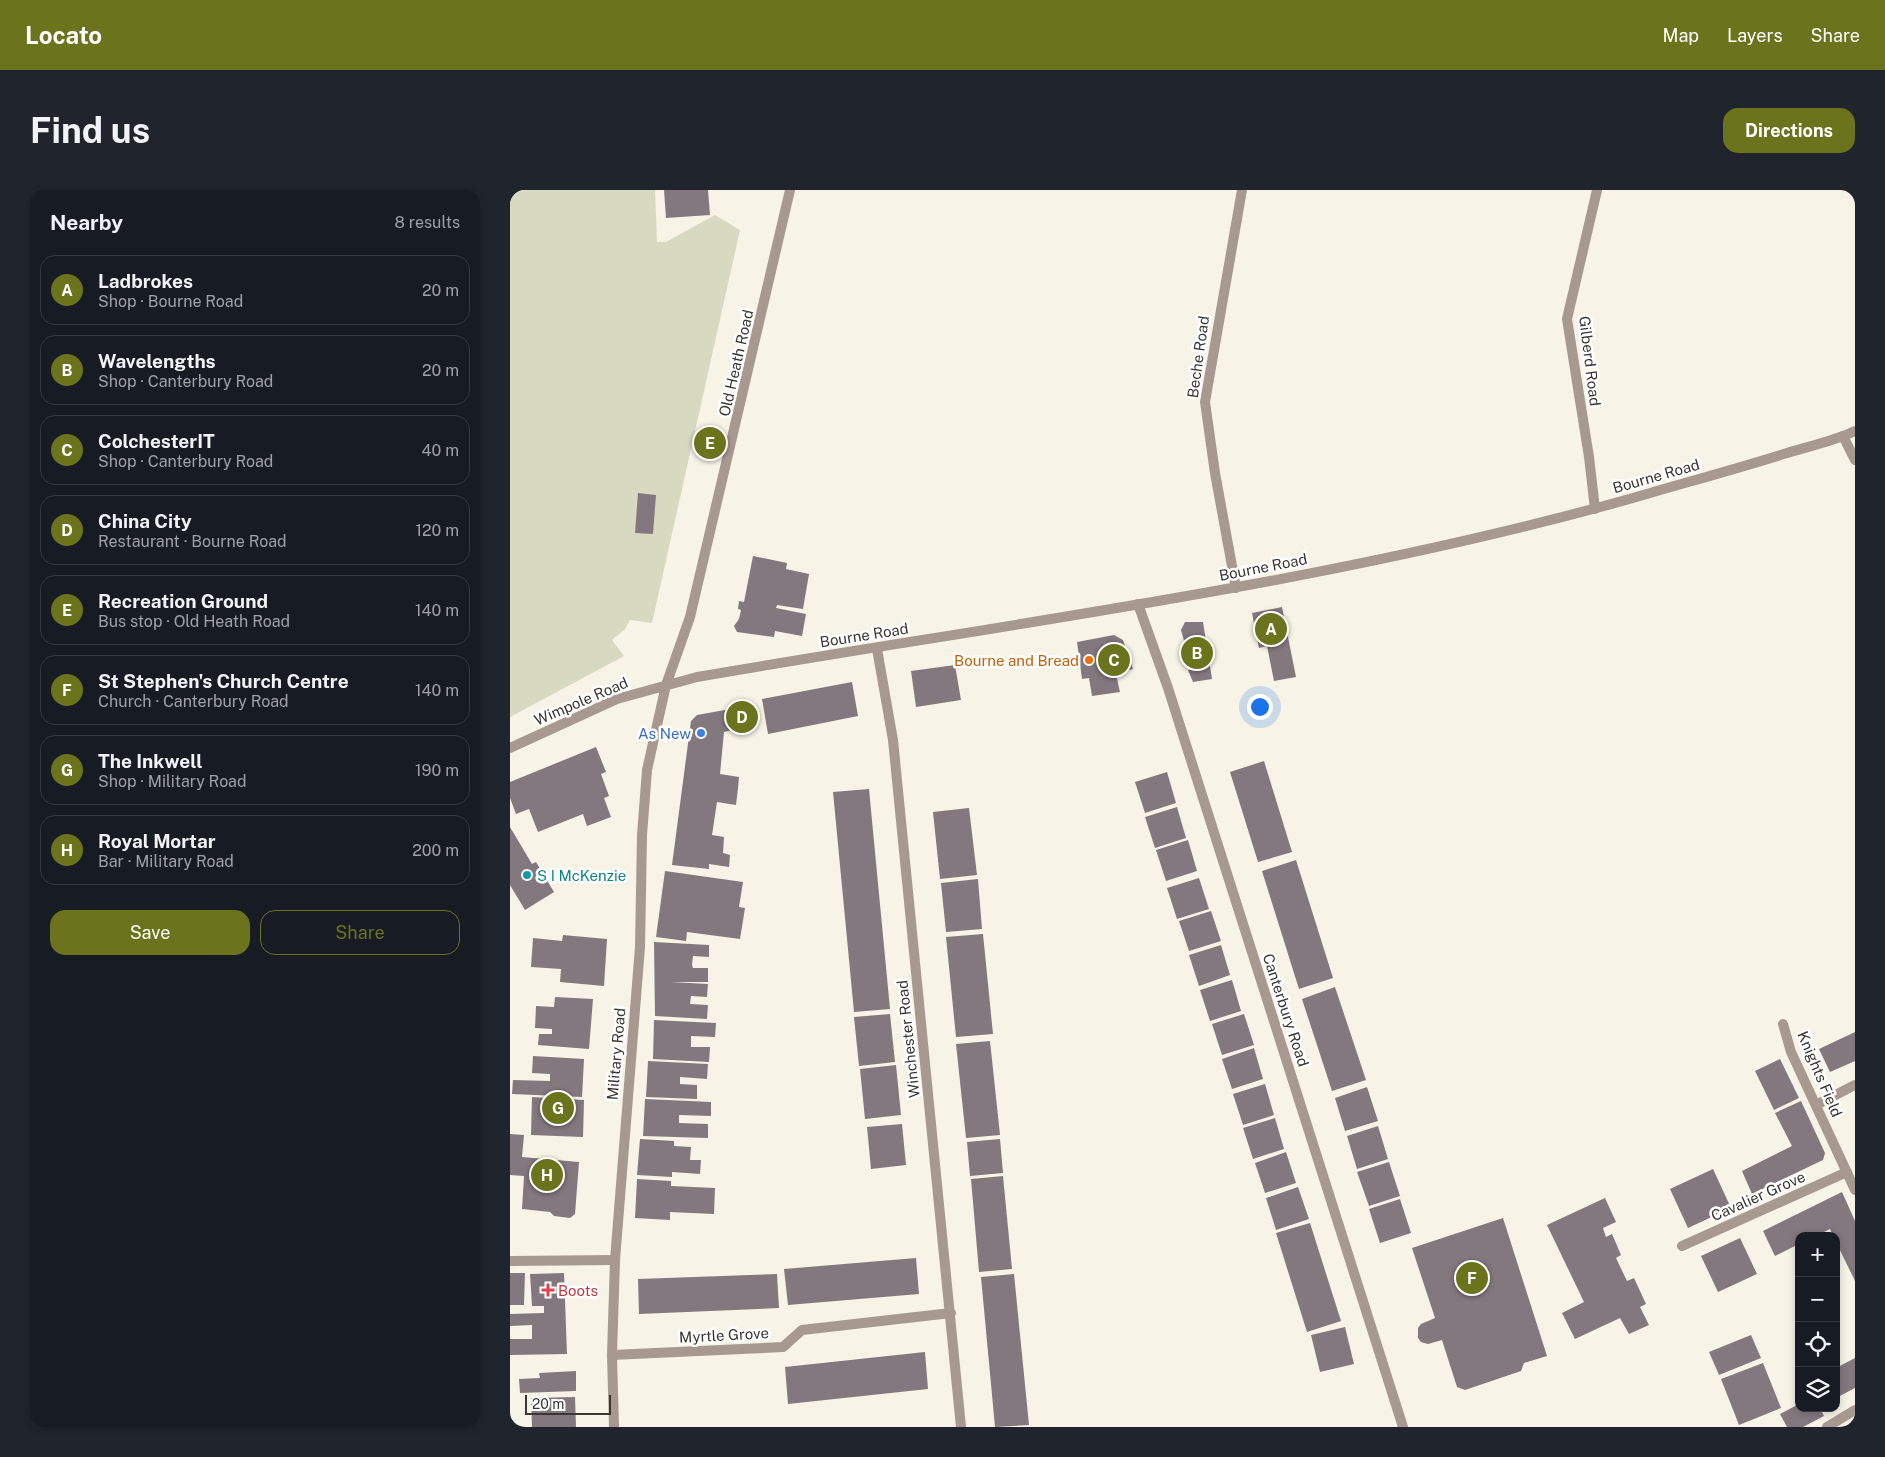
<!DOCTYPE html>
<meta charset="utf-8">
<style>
:root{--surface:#171b24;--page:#20242c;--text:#f1f3f6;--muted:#9ea1a6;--line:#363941;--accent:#6b731c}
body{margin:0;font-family:"Public Sans",sans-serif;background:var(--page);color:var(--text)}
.controls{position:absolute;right:15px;bottom:15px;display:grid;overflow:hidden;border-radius:10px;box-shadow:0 2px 8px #0003}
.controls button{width:45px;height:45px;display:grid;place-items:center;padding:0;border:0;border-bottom:1px solid var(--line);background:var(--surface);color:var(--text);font:25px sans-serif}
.scale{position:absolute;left:15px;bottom:12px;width:86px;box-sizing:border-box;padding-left:5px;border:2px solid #383732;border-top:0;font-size:14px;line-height:18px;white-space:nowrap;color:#383732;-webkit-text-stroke:4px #fff;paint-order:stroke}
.you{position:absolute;left:749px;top:516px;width:18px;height:18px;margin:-12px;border:4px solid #fff;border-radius:50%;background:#1a73e8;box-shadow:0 0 0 8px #1a73e833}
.badge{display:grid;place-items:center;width:32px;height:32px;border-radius:50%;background:var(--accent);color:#fff;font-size:16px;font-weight:700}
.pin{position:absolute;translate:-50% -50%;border:2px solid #fff;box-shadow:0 1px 5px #0006}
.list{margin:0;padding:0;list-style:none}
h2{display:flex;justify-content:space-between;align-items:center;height:65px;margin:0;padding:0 20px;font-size:21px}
h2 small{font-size:16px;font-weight:400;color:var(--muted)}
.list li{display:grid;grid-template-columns:32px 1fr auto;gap:15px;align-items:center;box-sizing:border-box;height:70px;margin:0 10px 10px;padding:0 10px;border:1px solid var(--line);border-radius:15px}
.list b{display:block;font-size:19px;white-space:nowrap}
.list p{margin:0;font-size:16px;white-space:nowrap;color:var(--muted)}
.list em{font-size:16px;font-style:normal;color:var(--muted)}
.actions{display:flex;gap:10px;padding:15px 20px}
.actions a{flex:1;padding:11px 0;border:1px solid var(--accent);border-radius:15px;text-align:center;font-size:18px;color:var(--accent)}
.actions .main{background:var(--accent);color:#fff}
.icon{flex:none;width:28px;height:28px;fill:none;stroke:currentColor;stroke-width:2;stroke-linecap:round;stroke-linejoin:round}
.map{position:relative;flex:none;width:1345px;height:1237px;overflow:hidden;border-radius:15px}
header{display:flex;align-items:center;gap:30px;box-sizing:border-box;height:70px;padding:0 25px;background:var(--accent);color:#fff}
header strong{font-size:24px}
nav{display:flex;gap:28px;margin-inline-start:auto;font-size:18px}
.intro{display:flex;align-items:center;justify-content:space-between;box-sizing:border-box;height:120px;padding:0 30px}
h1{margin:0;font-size:35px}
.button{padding:12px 22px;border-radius:15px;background:var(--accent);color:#fff;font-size:18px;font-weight:700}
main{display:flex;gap:30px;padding:0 30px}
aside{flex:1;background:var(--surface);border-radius:15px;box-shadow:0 2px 8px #0003}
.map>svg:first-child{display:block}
.green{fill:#d8d9c1}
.building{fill:#84787f}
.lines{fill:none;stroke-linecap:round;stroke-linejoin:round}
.service{stroke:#a79890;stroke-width:10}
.minor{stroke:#a79890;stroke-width:10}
.tertiary{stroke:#a79890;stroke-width:10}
.food-dot{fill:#e8710a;stroke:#fff;stroke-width:2}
.shop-dot{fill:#3f7fe0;stroke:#fff;stroke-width:2}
.culture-dot{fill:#0f9aa8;stroke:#fff;stroke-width:2}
.health-dot{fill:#e0444e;stroke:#fff;stroke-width:2}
.labels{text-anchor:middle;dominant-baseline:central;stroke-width:5;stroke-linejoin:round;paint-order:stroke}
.street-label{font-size:15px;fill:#383732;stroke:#fff}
.food-label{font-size:15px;fill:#c56008;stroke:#fff;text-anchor:end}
.shop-label{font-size:15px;fill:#366cbe;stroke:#fff;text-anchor:end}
.culture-label{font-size:15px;fill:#0d838f;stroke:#fff;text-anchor:start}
.health-label{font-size:15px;fill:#be3a42;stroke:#fff;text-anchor:start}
</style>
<header>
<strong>Locato</strong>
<nav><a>Map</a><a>Layers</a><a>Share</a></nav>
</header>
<div class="intro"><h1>Find us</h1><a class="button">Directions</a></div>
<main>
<aside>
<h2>Nearby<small>8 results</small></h2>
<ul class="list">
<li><span class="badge">A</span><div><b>Ladbrokes</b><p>Shop · Bourne Road</p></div><em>20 m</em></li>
<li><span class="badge">B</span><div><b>Wavelengths</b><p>Shop · Canterbury Road</p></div><em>20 m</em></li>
<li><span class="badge">C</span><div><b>ColchesterIT</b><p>Shop · Canterbury Road</p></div><em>40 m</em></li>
<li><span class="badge">D</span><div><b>China City</b><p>Restaurant · Bourne Road</p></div><em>120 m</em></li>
<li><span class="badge">E</span><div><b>Recreation Ground</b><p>Bus stop · Old Heath Road</p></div><em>140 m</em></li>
<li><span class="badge">F</span><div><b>St Stephen's Church Centre</b><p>Church · Canterbury Road</p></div><em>140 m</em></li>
<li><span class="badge">G</span><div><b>The Inkwell</b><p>Shop · Military Road</p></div><em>190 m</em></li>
<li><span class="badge">H</span><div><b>Royal Mortar</b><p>Bar · Military Road</p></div><em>200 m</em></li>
</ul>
<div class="actions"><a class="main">Save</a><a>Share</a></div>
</aside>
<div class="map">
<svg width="1345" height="1237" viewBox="0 0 1345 1237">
<rect width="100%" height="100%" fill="#f7f3e6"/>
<path class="green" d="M 0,0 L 145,0 L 147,52 L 156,52 L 205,25 L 230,40 L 142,433 L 120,430 L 115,439 L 102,450 L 114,466 L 0,527 Z"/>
<path class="building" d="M 154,0 L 198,0 L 200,25 L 156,28 Z
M 128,303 L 146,305 L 143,344 L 125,343 Z
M 243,366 L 277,373 L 276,379 L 299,384 L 293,419 L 267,415 L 266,418 L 296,424 L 292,446 L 265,441 L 264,447 L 227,442 L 224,436 L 229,429 L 231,420 L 228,419 L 229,411 L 234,412 Z
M 772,417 L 786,487 L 764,491 L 757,456 L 749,458 L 742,423 Z
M 675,432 L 693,432 L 702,489 L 683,492 L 678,480 L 682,479 L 671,440 Z
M 604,445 L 613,450 L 623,479 L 606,484 L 610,502 L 582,506 L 579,488 L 572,489 L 567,452 Z
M 445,475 L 451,510 L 406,517 L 401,481 Z
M 342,492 L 348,526 L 258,544 L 252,509 Z
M 237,516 L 241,536 L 214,542 L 210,584 L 229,587 L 228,598 L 226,615 L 207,612 L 202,645 L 214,647 L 213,663 L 220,665 L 219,677 L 199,674 L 199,679 L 162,675 L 181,531 L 187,525 Z
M 86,557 L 96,582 L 91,584 L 99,606 L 94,608 L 101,627 L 77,636 L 73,624 L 28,642 L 19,619 L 6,624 L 0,608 L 0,592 Z
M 754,571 L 782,662 L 748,672 L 720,582 Z
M 657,582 L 666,613 L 635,623 L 625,592 Z
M 359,599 L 380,819 L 344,822 L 323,602 Z
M 667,617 L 676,648 L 645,658 L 635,627 Z
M 459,618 L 467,685 L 430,689 L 423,622 Z
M 0,637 L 22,674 L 26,672 L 44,702 L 15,720 L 0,695 Z
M 678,650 L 687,681 L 656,691 L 646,660 Z
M 786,670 L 823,788 L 789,799 L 752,681 Z
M 155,681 L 233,692 L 229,717 L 235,718 L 230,749 L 177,742 L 176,751 L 146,747 Z
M 689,688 L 699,719 L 667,729 L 657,698 Z
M 468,689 L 472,739 L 436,742 L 431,693 Z
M 701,721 L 711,751 L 679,761 L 669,731 Z
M 473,744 L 483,844 L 446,847 L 436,747 Z
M 53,745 L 97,749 L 94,796 L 50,792 L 51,779 L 21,777 L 23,748 L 52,751 Z
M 144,752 L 199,755 L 199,767 L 183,766 L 182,775 L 183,778 L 198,778 L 198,792 L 161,792 L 198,794 L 197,807 L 181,806 L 180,814 L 198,815 L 197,829 L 145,826 Z
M 711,755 L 720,785 L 689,796 L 679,765 Z
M 722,790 L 731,821 L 700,831 L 690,800 Z
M 825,797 L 856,890 L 822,901 L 792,809 Z
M 45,807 L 83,809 L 79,859 L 28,855 L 29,844 L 42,844 L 42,839 L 25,838 L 26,816 L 44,817 Z
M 380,824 L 385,872 L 349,876 L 344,827 Z
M 734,824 L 744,855 L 712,865 L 702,834 Z
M 144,830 L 206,833 L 205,847 L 181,846 L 181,857 L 200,857 L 199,872 L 143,869 Z
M 1345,842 L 1345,871 L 1320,882 L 1309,859 Z
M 480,851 L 490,945 L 456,948 L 446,854 Z
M 744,858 L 753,889 L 722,899 L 712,869 Z
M 23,866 L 74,869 L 72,907 L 2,904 L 3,890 L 40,891 L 40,884 L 22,883 Z
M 1270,869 L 1289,908 L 1264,920 L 1245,881 Z
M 138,871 L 198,874 L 197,889 L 170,887 L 170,894 L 187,895 L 187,909 L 136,907 Z
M 386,875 L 391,925 L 355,929 L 350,879 Z
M 755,894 L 764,925 L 733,935 L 723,904 Z
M 857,897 L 868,931 L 835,941 L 825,908 Z
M 22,907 L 74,910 L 73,947 L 21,945 Z
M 135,909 L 201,912 L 201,926 L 169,925 L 169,933 L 198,934 L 198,948 L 133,946 Z
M 1291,911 L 1315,963 L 1313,970 L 1242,1004 L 1232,981 L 1282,956 L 1265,923 Z
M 765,928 L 774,959 L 743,969 L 733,938 Z
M 392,934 L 396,975 L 361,979 L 357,937 Z
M 868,936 L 878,969 L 847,979 L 837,946 Z
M 0,944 L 14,945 L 12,967 L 69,972 L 65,1024 L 60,1028 L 44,1026 L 40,1022 L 12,1019 L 14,986 L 0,985 Z
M 130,949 L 164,951 L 164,956 L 181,957 L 180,970 L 191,970 L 190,984 L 162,982 L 162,987 L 127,985 Z
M 490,949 L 493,983 L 460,986 L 457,952 Z
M 776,962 L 786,993 L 755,1003 L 745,973 Z
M 879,972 L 890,1006 L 859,1016 L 847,982 Z
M 1203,979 L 1221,1018 L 1178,1038 L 1160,999 Z
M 493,986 L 502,1079 L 469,1082 L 461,989 Z
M 127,989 L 161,991 L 161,996 L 205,998 L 204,1024 L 160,1022 L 160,1030 L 125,1028 Z
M 788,997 L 799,1029 L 766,1040 L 756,1008 Z
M 1332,1002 L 1345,1031 L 1345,1091 L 1326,1052 L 1326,1046 L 1323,1046 L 1320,1039 L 1306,1046 L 1289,1046 L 1289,1054 L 1265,1066 L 1253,1041 Z
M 1095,1008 L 1106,1032 L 1093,1038 L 1096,1047 L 1102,1044 L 1111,1065 L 1106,1068 L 1117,1091 L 1124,1088 L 1136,1114 L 1130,1117 L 1139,1135 L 1119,1144 L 1110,1128 L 1065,1149 L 1052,1123 L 1074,1112 L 1037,1035 Z
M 890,1009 L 901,1043 L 870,1053 L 859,1019 Z
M 993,1028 L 1037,1166 L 1014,1173 L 1011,1181 L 955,1200 L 947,1197 L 932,1150 L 918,1154 L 911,1152 L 908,1148 L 908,1138 L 911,1134 L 925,1128 L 902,1058 Z
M 800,1033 L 831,1131 L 797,1142 L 766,1043 Z
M 1230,1048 L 1247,1084 L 1208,1102 L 1191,1066 Z
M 406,1068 L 409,1104 L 278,1115 L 274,1079 Z
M 0,1083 L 15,1083 L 14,1115 L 0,1115 Z
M 54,1083 L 57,1164 L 0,1165 L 0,1149 L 22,1149 L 22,1135 L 0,1136 L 0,1124 L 34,1123 L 34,1116 L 22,1116 L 20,1084 Z
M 267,1084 L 269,1118 L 129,1124 L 128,1089 Z
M 504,1084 L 519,1235 L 485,1237 L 471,1087 Z
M 835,1137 L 844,1174 L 810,1182 L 801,1145 Z
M 1241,1145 L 1251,1168 L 1209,1185 L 1199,1162 Z
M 415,1162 L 418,1199 L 278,1214 L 275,1177 Z
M 1345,1168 L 1345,1198 L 1326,1208 L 1326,1178 Z
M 1253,1173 L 1271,1218 L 1229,1235 L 1211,1189 Z
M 66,1181 L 66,1201 L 10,1203 L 9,1189 L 30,1188 L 29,1183 Z
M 65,1207 L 66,1237 L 22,1237 L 21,1208 Z
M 1289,1214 L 1289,1218 L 1310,1218 L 1314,1226 L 1293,1237 L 1277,1237 L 1270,1224 Z"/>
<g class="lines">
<path class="service" d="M 1333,246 L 1345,270"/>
<path class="minor" d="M 1085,319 L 1079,267 L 1057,129 L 1087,0
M 726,398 L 705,283 L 695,212 L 732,0
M 628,414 L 658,498 L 893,1237
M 367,459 L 383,550 L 451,1237
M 1273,834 L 1281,862 L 1345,1000
M 1306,915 L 1345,895
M 1172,1056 L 1337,982
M 0,1071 L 105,1070
M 102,1165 L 273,1157 L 292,1140 L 441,1123
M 1317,1237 L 1345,1220"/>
<path class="tertiary" d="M 0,558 L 107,509 L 187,487 C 500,433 817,394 1123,308 C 1174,293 1226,279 1277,263 C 1300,256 1324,251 1345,241
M 104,1237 L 102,1165 L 105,1070 L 130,757 L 132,645 L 137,580 L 156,495 L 180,427 L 280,0"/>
</g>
<circle class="food-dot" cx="579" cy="470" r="5"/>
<circle class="shop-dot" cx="191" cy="543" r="5"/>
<circle class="culture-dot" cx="17" cy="685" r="5"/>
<path class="health-dot" d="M35.5 1092.5h5v5h5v5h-5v5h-5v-5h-5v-5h5z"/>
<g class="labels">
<g class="street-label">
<text transform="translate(688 167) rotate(-82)">Beche Road</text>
<text transform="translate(1080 171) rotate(83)">Gilberd Road</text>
<text transform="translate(226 173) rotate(-77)">Old Heath Road</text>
<text transform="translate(1146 286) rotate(-16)">Bourne Road</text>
<text transform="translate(753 377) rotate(-11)">Bourne Road</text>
<text transform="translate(354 445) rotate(-9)">Bourne Road</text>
<text transform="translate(71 511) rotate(-23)">Wimpole Road</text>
<text transform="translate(776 820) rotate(72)">Canterbury Road</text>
<text transform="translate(398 849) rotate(-96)">Winchester Road</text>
<text transform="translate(106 864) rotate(-85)">Military Road</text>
<text transform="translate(1310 884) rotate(67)">Knights Field</text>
<text transform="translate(1248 1006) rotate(-24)">Cavalier Grove</text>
<text transform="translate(214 1145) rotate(-3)">Myrtle Grove</text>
</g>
<g class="food-label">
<text x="569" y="470">Bourne and Bread</text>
</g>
<g class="shop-label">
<text x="181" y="543">As New</text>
</g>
<g class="culture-label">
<text x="27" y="685">S I McKenzie</text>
</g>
<g class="health-label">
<text x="48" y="1100">Boots</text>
</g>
</g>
</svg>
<div class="controls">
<button>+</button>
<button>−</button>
<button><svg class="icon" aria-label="locate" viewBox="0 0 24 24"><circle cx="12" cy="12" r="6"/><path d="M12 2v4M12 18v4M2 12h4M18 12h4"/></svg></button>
<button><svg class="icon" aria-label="layers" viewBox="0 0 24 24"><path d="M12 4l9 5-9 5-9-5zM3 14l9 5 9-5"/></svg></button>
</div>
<div class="scale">20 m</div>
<div class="you"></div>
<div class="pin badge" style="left:761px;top:439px">A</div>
<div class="pin badge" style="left:687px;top:463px">B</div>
<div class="pin badge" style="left:604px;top:470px">C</div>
<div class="pin badge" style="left:232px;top:527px">D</div>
<div class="pin badge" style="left:200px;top:253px">E</div>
<div class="pin badge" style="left:962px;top:1088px">F</div>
<div class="pin badge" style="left:48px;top:918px">G</div>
<div class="pin badge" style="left:37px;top:985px">H</div>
</div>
</main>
